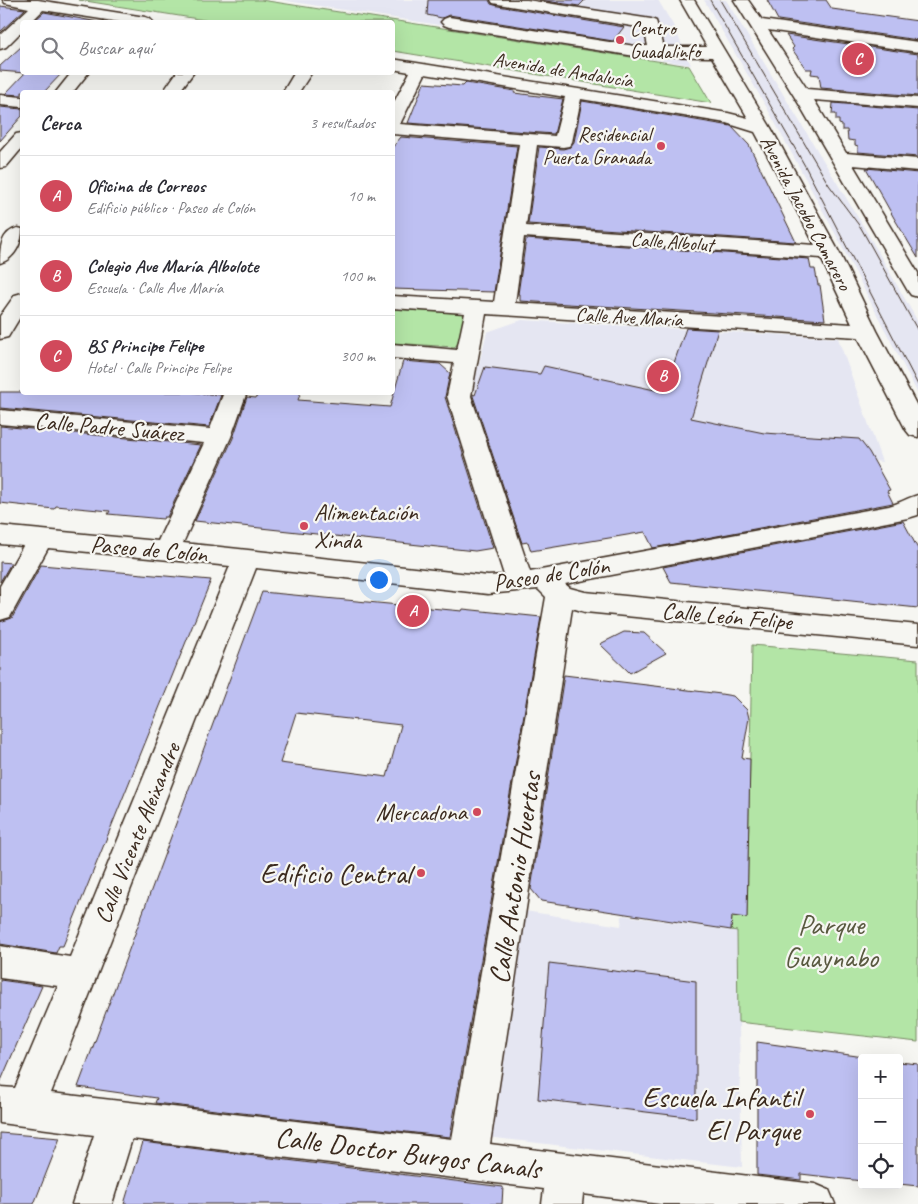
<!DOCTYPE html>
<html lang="es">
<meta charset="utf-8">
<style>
:root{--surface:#fff;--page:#f7f7f7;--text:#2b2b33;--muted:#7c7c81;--line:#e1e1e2;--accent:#d1495b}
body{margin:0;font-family:Caveat,sans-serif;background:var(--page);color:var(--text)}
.controls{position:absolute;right:15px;bottom:15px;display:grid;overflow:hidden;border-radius:5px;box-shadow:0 5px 20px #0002}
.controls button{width:45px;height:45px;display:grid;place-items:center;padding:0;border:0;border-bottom:1px solid var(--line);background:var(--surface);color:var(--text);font:25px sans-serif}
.you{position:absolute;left:378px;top:579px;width:18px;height:18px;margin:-12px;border:4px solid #fff;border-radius:50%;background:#1a73e8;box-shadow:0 0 0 8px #1a73e833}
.badge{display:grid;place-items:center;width:32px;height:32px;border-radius:50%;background:var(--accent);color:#fff;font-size:16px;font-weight:700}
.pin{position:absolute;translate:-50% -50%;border:2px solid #fff;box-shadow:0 1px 5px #0006}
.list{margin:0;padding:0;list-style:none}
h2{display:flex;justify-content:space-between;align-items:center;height:65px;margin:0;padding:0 20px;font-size:21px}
h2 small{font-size:16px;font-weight:400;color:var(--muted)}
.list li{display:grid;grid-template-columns:32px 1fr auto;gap:15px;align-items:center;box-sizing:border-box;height:80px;padding:0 20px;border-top:1px solid var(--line)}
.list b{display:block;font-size:19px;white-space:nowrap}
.list p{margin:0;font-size:16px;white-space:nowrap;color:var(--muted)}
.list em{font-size:16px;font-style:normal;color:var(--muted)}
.icon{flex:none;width:28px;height:28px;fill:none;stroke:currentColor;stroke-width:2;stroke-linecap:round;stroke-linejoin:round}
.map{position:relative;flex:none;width:918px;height:1204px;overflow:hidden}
.search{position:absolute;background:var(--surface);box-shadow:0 5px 20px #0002;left:20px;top:20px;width:375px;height:55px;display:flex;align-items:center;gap:12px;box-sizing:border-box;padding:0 18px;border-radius:5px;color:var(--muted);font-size:19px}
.panel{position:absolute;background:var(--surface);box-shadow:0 5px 20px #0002;left:20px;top:90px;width:375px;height:305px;border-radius:5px}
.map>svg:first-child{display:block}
.built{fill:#e5e6f2}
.green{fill:#b3e5a6;stroke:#778862}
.building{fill:#bec0f2;stroke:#3b2a1e;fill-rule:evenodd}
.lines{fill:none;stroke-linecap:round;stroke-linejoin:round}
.minor-casing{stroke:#3b2a1e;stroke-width:3}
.minor{fill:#f6f6f2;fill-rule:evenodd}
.tram{stroke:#3b2a1e;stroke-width:1}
.poi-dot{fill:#d1495b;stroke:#f6f6f2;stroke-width:2}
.labels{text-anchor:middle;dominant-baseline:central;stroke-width:4.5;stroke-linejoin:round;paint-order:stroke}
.far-poi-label{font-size:20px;fill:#3b2a1e;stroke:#f6f6f2;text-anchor:start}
.far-street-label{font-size:20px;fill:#3b2a1e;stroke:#f6f6f2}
.street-label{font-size:24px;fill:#3b2a1e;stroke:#f6f6f2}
.poi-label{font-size:24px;fill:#3b2a1e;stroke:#f6f6f2;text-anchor:start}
.near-poi-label{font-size:29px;fill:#3b2a1e;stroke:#f6f6f2;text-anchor:end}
.near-street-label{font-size:29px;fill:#3b2a1e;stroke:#f6f6f2}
.near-park-label{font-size:29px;fill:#595940;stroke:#f6f6f2}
</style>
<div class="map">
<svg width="918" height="1204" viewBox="0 0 918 1204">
<rect width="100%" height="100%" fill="#f6f6f2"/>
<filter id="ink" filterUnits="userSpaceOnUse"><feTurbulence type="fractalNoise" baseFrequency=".02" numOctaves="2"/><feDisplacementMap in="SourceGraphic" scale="10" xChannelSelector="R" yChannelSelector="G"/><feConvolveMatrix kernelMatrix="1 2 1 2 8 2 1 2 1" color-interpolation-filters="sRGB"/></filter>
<g filter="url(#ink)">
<path class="built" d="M 281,0 L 658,0 L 673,25 L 691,65 Z
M 704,0 L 726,0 L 868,234 L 918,322 L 918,394 L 836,235 L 767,108 Z
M 522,320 L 838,338 L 882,462 L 688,436 L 472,391 L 487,332 Z
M 525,911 L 621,926 L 622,915 L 737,931 L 742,1167 L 487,1137 Z"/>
<path class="green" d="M 79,0 L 261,0 L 689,66 L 711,103 L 393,51 L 392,22 L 217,22 Z
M 392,309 L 462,313 L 465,315 L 457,345 L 454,347 L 393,343 Z
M 752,645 L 918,660 L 918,1042 L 738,1022 L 737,931 L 731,930 L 732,916 L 747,918 Z"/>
<path class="building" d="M 428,0 L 489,0 L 491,4 L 498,6 L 624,27 L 613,41 L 449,15 L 442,18 L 427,15 Z
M 539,0 L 585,0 L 579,6 Z
M 767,0 L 826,0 L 832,9 L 918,21 L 918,40 L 778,20 Z
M 0,6 L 25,9 L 0,32 Z
M 44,12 L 98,22 L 107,22 L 33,22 Z
M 786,35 L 918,54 L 918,96 L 821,88 L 819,75 L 811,74 L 812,69 L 806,69 L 792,49 L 794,47 Z
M 22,46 L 22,72 L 63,72 L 44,92 L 22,92 L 22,95 L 5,94 L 25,73 L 0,71 L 0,66 Z
M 424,83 L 463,86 L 466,83 L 515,91 L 514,93 L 563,99 L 554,134 L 408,123 Z
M 582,101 L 731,126 L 749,145 L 796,242 L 528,224 L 539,147 L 563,149 L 570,147 L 574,142 Z
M 833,103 L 918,110 L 918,157 L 858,152 L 858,146 L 855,145 L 855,141 L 848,140 L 847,130 L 842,130 L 842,125 L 839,124 L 839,120 L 836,120 L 836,114 L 832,114 Z
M 0,107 L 22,109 L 22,116 L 0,141 Z
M 401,137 L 517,146 L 494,292 L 392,289 L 392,148 Z
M 866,168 L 918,173 L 918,258 L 894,218 Z
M 526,239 L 809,259 L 811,269 L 815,269 L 818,285 L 820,285 L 825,320 L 520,301 L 520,294 L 518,294 Z
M 686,328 L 718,330 L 691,418 L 764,433 L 859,439 L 869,452 L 890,490 L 887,491 L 893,503 L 653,548 L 645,532 L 531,551 L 528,542 L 522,543 L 473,396 L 473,394 L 475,395 L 485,367 L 540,374 L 544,366 L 664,392 Z
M 403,361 L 440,364 L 450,373 L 445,397 L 493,548 L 475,551 L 195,521 L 233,438 L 247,397 L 256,398 L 258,392 L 301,392 L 298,400 L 390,407 Z
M 0,392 L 187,392 L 221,395 L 209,427 L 0,408 Z
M 0,426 L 201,445 L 167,517 L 164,517 L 163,519 L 108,514 L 110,511 L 56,506 L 54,509 L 0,503 Z
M 903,521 L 918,549 L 918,608 L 671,582 L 663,567 Z
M 0,562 L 11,563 L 0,582 Z
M 41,565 L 211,580 L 63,946 L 59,946 L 56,953 L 0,944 L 0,622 L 12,618 Z
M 262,592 L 462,611 L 463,609 L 541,617 L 450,1137 L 155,1103 L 157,1098 L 78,1087 ZM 296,713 L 401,725 L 387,777 L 280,763 Z
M 624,632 L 644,633 L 666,653 L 630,673 L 600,644 Z
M 564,675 L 721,694 L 733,696 L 747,710 L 749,718 L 742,758 L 750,759 L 747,918 L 732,916 L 731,930 L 541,901 L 531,889 Z
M 549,963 L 696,981 L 696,1118 L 538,1099 Z
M 0,980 L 42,986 L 0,1083 Z
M 757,1042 L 871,1058 L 862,1058 L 862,1181 L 801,1174 L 801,1180 L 757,1175 Z
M 899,1062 L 918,1064 L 918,1186 L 899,1184 Z
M 0,1133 L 60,1138 L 34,1204 L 0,1204 Z
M 143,1142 L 503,1187 L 502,1204 L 124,1204 Z"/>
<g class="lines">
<g class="minor-casing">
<path id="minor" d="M 3,0 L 38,0 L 145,17 L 150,19 L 153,22 L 120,22 L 43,10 L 31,22 L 22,22 L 22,31 L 6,47 L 0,49 L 0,35 L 29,8 L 5,3 Z
M 491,0 L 527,0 L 651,19 L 656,21 L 664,47 L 707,47 L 680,0 L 694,0 L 771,128 L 839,252 L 877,331 L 918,408 L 918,437 L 910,435 L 906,430 L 858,337 L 486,314 L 471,396 L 530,572 L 889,506 C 900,503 907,498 918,495 L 918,515 L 908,518 L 565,584 L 570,588 L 585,592 L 918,625 L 918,645 L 585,612 L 572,608 L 490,1144 L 815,1184 L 829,1190 L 835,1204 L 660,1204 L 583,1194 L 582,1204 L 542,1204 L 544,1189 L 132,1139 L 112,1204 L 72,1204 L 94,1135 L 0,1123 L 0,1087 L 15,1088 L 58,986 L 0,978 L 0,946 L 70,957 L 230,566 L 48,548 L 10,617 L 0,620 L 0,586 L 23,546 L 0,544 L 0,526 L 158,541 L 204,443 L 0,424 L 0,410 L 210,429 L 224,392 L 247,392 L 231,437 L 183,543 L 488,576 L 504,575 L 447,396 L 454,363 L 392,358 L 392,344 L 457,350 L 465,313 L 392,308 L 392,296 L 494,302 L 519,144 L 392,134 L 392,106 L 410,72 L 392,69 L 392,59 L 728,113 L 748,118 L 712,57 L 635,56 L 449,27 L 444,25 L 441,22 L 444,19 L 449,17 L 635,46 L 648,46 L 644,28 L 498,4 L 493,3 ZM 425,74 L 565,97 L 555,136 L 400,124 ZM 581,99 L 726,123 L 755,132 L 815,245 L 526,226 L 537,145 L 563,147 L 569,146 L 572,142 ZM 524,237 L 821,258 L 852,324 L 515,303 ZM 256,568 L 488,594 L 538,589 L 546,597 L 452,1139 L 51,1093 Z
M 734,0 L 748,0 L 762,20 L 918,42 L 918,52 L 768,30 L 807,89 L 918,98 L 918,108 L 814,100 L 846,153 L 918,159 L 918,171 L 853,165 L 918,273 L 918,297 L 911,295 L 908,291 L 799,104 Z
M 72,72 L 89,72 L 73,92 L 56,92 Z
M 177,72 L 194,72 L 179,92 L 163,92 Z
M 295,72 L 312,72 L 299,92 L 283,92 Z
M 0,95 L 22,97 L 22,107 L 0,105 Z
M 22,133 L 22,148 L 6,167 L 0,168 L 0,152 L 16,134 Z
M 18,228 L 22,229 C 22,243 15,259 0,263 C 0,248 1,232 18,228 Z
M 22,293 L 22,314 L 8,337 L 0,339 L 0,316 L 15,295 Z"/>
</g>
<use href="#minor" class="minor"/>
<path class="tram" d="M 710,0 L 805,166 L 918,385
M 720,0 L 829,185 L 861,228 L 918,331"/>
</g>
</g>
<g class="poi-dot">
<circle cx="620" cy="40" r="5"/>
<circle cx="661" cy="146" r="5"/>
<circle cx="304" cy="526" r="5"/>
<circle cx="477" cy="812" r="5"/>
<circle cx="421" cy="873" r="5"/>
<circle cx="810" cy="1114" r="5"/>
</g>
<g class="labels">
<g class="far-poi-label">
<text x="630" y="28">Centro<tspan x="630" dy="23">Guadalinfo</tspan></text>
<text x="651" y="134" text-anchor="end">Residencial<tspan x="651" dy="23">Puerta Granada</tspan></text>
</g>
<g class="far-street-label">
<text transform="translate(563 70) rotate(9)">Avenida de Andalucía</text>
<text transform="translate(806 213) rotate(62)">Avenida Jacobo Camarero</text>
<text transform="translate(672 242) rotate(4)">Calle Albolut</text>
<text transform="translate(629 317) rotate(3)">Calle Ave María</text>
</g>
<g class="street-label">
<text transform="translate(109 427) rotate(5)">Calle Padre Suárez</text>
<text transform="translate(149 549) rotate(5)">Paseo de Colón</text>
<text transform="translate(551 574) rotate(-9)">Paseo de Colón</text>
<text transform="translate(727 616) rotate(5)">Calle León Felipe</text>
<text transform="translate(137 833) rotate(-68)">Calle Vicente Aleixandre</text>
</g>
<g class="poi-label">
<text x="314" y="512">Alimentación<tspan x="314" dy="28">Xinda</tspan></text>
<text x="467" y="812" text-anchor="end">Mercadona</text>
</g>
<g class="near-poi-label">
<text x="411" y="873">Edificio Central</text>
<text x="800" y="1097">Escuela Infantil<tspan x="800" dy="33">El Parque</tspan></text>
</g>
<g class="near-street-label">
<text transform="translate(515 878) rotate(-81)">Calle Antonio Huertas</text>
<text transform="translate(408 1153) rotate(7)">Calle Doctor Burgos Canals</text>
</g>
<g class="near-park-label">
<text x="831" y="924">Parque<tspan x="831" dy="33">Guaynabo</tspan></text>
</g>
</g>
</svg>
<div class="controls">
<button>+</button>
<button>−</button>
<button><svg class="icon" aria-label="locate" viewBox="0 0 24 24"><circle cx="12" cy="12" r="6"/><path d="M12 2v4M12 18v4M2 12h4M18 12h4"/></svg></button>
</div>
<div class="you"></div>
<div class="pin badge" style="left:413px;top:611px">A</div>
<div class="pin badge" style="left:663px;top:376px">B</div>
<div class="pin badge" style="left:858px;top:59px">C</div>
<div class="search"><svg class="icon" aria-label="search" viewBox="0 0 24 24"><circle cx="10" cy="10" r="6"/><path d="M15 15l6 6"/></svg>Buscar aquí</div>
<section class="panel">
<h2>Cerca<small>3 resultados</small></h2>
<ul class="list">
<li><span class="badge">A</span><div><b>Oficina de Correos</b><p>Edificio público · Paseo de Colón</p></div><em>10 m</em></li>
<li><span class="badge">B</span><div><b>Colegio Ave María Albolote</b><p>Escuela · Calle Ave María</p></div><em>100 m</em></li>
<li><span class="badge">C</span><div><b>BS Principe Felipe</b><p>Hotel · Calle Principe Felipe</p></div><em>300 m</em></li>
</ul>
</section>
</div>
